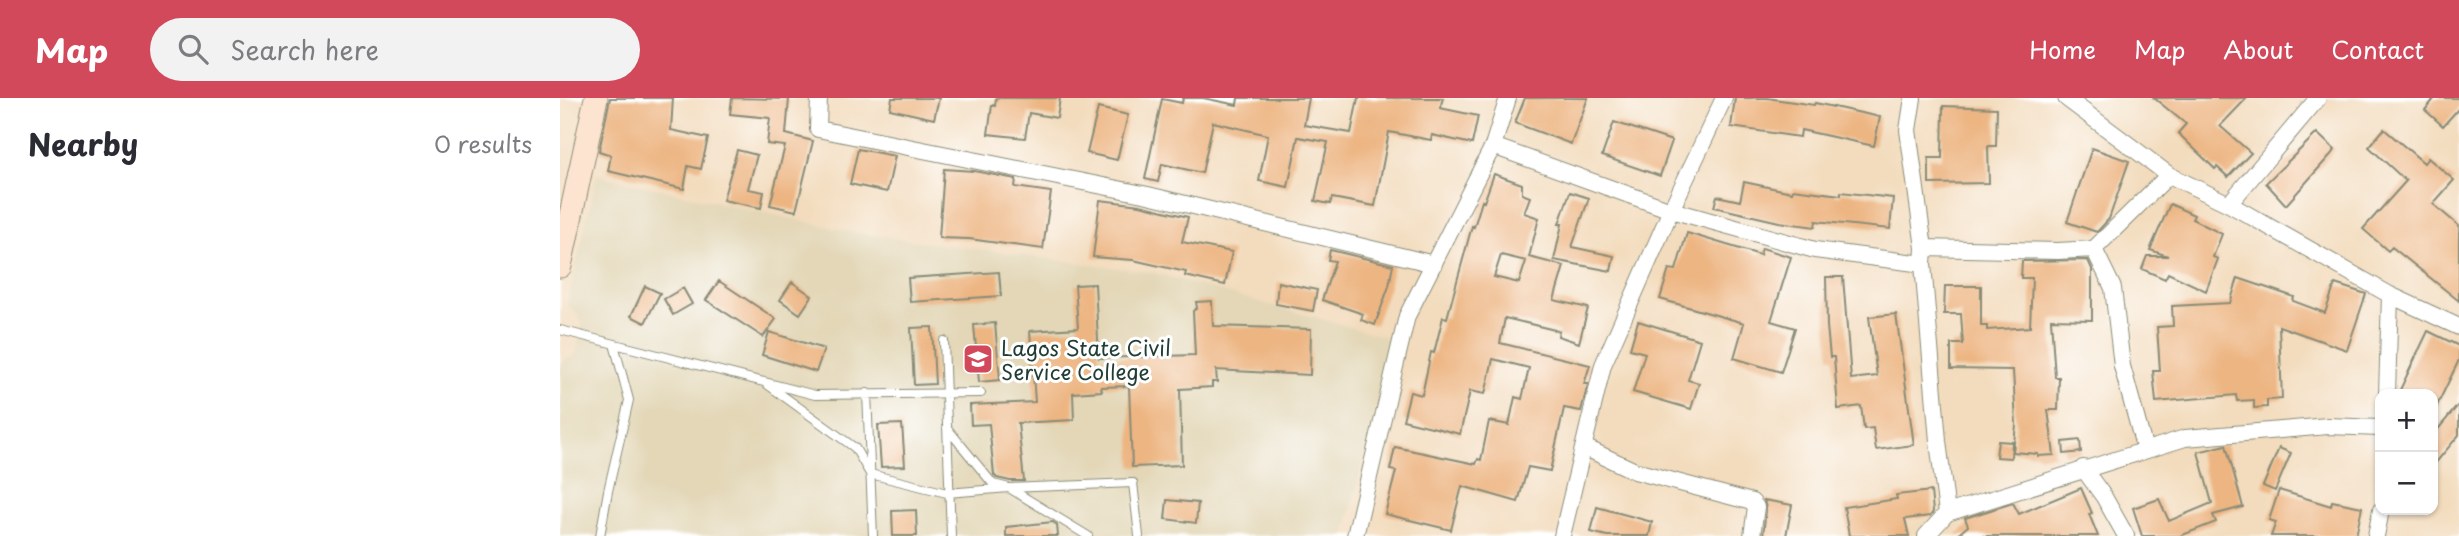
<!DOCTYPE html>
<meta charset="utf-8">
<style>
:root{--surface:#fff;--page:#f2f2f3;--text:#2b2b33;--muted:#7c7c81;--line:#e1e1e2;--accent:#d1495b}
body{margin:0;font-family:"Playpen Sans",sans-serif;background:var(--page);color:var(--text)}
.controls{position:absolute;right:21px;bottom:21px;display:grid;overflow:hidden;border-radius:14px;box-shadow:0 2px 5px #0004}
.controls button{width:63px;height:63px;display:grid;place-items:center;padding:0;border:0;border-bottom:2px solid var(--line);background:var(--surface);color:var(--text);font:35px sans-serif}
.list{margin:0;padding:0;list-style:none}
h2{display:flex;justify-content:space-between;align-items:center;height:91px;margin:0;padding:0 28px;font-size:30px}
h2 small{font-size:23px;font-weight:400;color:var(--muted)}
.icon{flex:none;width:38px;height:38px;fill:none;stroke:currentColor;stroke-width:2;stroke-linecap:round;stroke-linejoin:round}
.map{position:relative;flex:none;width:1899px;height:438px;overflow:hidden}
header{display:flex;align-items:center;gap:42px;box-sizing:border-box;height:98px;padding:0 35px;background:var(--accent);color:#fff}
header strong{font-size:33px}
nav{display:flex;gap:38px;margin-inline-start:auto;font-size:24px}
.search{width:490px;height:63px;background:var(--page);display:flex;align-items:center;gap:18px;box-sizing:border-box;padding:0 24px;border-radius:38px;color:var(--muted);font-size:26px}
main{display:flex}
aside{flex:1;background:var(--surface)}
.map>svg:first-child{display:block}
.built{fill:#e3d7b7}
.building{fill:#edb582;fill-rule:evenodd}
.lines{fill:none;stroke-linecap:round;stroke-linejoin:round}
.service-casing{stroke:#898c78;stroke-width:10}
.minor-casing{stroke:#898c78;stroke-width:18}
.secondary-casing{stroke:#898c78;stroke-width:25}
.service{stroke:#fff;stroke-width:8}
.minor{stroke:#fff;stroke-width:16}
.secondary{stroke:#fde4d1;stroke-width:23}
.labels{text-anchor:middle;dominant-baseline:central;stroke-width:6;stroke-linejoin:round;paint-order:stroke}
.poi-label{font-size:21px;fill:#1f3d34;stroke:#fff;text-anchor:start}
</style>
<header>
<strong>Map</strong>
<div class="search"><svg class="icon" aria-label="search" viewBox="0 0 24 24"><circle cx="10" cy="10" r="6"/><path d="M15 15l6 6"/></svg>Search here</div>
<nav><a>Home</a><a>Map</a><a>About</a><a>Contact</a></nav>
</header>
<main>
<aside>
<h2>Nearby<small>0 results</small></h2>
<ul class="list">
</ul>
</aside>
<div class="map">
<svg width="1899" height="438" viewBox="0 0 1899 438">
<rect width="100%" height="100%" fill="#fff"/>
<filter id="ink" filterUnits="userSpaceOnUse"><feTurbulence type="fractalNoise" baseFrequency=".0143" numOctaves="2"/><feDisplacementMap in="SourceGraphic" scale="14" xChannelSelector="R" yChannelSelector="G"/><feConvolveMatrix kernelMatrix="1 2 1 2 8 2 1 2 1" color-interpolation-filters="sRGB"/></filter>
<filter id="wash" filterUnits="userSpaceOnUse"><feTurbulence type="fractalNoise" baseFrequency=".00686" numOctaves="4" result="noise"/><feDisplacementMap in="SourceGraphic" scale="28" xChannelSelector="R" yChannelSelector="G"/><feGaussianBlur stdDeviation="1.57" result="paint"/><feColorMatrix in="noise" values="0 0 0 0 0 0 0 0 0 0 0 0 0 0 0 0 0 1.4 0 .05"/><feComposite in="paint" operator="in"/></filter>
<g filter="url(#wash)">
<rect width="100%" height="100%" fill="#f3dcbd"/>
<path class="built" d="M 37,77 L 296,135 L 595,175 L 833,241 L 785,438 L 0,438 L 0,269 L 1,265 L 16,256 L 22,226 L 17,216 L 7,207 Z"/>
<g id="blocks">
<path class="building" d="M 50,0 L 113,0 L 111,32 L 148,40 L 141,71 L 128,68 L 124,91 L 48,73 L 51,57 L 39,53 Z
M 172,0 L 229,1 L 226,36 L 253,43 L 236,113 L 210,107 L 225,48 L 207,46 L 210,20 L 170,16 Z
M 332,0 L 379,0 L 374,21 L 330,11 Z
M 436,0 L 500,0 L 497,20 L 469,15 L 465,40 L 428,36 L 432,7 L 435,8 Z
M 623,0 L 643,0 L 677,7 L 678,0 L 749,0 L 744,27 L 791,35 L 798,0 L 883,0 L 880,10 L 918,18 L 912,46 L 872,37 L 871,42 L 829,34 L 815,108 L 772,100 L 770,106 L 755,103 L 768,44 L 738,39 L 728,89 L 699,83 L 708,37 L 653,24 L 642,75 L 602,66 L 598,84 L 585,81 L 602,1 L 622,5 Z
M 965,0 L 1028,0 L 1011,46 L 955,25 Z
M 1175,0 L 1207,0 L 1254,7 L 1255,5 L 1320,19 L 1314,48 L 1241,32 L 1240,39 L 1171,29 Z
M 1594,0 L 1687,0 L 1660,28 L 1691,55 L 1668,79 L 1657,69 L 1655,71 L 1618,35 L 1626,26 Z
M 1875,0 L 1899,0 L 1899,10 L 1883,28 L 1865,12 Z
M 1383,8 L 1437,10 L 1436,48 L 1428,48 L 1429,85 L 1369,86 L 1369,60 L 1382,60 Z
M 538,10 L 568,17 L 557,62 L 527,55 Z
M 1054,24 L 1112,43 L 1100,78 L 1042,58 Z
M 1824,31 L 1864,65 L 1868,60 L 1894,82 L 1873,106 L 1899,128 L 1899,203 L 1832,149 L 1828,153 L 1803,131 L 1846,83 L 1809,49 Z
M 1757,35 L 1775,52 L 1726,107 L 1706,85 Z
M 1532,50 L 1569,63 L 1549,121 L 1537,134 L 1507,124 Z
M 298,51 L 335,58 L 327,94 L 290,86 Z
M 177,52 L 197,57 L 188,91 L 204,94 L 201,110 L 163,102 Z
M 384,71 L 414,73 L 456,81 L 455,89 L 491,94 L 483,151 L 409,141 L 379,140 Z
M 934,76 L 962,86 L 962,96 L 970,99 L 964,115 L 979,120 L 969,159 L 1004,168 L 994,202 L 1028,210 L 1019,245 L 998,238 L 999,233 L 945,220 L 940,245 L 1030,267 L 1024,286 L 1028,286 L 1021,313 L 1004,310 L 990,373 L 968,369 L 958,404 L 902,388 L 891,432 L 825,416 L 836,373 L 830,372 L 835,349 L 916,366 L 918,361 L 921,362 L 929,323 L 949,327 L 955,299 L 962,301 L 969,270 L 933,261 L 925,296 L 910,293 L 900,336 L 843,322 L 850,294 L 862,297 L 871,254 L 874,255 L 883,219 L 887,220 L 912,128 L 914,129 L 922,103 L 924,104 ZM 941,157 L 966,163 L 959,185 L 934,179 Z
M 1184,84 L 1232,94 L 1233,91 L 1281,97 L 1281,94 L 1333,100 L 1330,131 L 1256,123 L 1255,129 L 1219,124 L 1154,109 L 1157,98 L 1180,103 Z
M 1010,94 L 1029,100 L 1012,149 L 1054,158 L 1051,173 L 994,162 L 1002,126 L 999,126 Z
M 540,102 L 580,107 L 628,119 L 622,144 L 672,154 L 665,187 L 625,178 L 626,174 L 573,162 L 533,159 Z
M 1610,106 L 1634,117 L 1632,121 L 1662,136 L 1653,159 L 1658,161 L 1646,193 L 1608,175 L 1605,181 L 1582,171 L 1587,158 L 1608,158 L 1590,152 Z
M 1127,135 L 1200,157 L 1202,150 L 1231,159 L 1211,223 L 1235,230 L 1221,274 L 1174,260 L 1184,225 L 1100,201 L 1109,171 L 1116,172 Z
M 770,152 L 833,167 L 829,188 L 815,227 L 801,222 L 803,216 L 762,202 L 775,163 L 768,162 Z
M 1528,162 L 1532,171 L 1532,222 L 1491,221 L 1495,279 L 1499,279 L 1498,312 L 1488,312 L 1494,357 L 1478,358 L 1478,356 L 1453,354 L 1456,327 L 1453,272 L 1391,271 L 1391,246 L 1403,246 L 1401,216 L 1384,216 L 1385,188 L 1421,188 L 1421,228 L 1427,228 L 1427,232 L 1470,229 L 1472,180 L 1461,180 L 1462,163 Z
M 439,174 L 441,198 L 350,204 L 348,180 Z
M 1266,179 L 1283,179 L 1291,281 L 1317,278 L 1309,219 L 1336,216 L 1354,347 L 1316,352 L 1313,330 L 1304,331 L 1301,308 L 1278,311 L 1274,259 L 1270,259 L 1267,228 Z
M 1678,180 L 1734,199 L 1733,203 L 1765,215 L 1775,186 L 1806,196 L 1787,252 L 1719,228 L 1722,301 L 1707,302 L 1707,309 L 1694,310 L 1694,302 L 1677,303 L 1676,297 L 1596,304 L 1593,273 L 1600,273 L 1597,229 L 1613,228 L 1612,208 L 1670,205 Z
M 159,183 L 216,221 L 203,239 L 146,202 Z
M 232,184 L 252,198 L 240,216 L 220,202 Z
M 718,184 L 757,192 L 753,213 L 716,206 Z
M 535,186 L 539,260 L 635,257 L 633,213 L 637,210 L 636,204 L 652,203 L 653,228 L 751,231 L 750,277 L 656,272 L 657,284 L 652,284 L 652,289 L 620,291 L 622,367 L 572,369 L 569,288 L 541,289 L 542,293 L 513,295 L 514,322 L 458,325 L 464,383 L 450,383 L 437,380 L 434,377 L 429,326 L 411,327 L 410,307 L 475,304 L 470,233 L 518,230 L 515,187 Z
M 85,188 L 100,195 L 85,225 L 71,218 Z
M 123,190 L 132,206 L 113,217 L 104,201 Z
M 1078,223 L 1140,242 L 1128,282 L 1139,285 L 1131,311 L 1073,294 L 1085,255 L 1070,251 Z
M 435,225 L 440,282 L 419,284 L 414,227 Z
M 372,229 L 375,286 L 354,287 L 351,230 Z
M 1868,233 L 1899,248 L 1899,262 L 1873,316 L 1873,296 L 1838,296 Z
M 209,234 L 264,251 L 256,274 L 202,257 Z
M 1899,306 L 1899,337 L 1873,368 L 1873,337 Z
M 342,326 L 345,368 L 321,369 L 318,327 Z
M 1520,342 L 1521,354 L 1504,356 L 1503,344 Z
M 1438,343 L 1452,344 L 1451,360 L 1436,359 Z
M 1666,347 L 1683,409 L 1653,417 L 1656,424 L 1620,438 L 1582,438 L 1573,410 L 1599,401 L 1609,423 L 1652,405 L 1638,354 Z
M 1719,350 L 1731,355 L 1715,393 L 1703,388 Z
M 1521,390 L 1532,415 L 1529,416 L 1538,438 L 1396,438 L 1408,428 L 1405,420 L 1453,405 L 1459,416 Z
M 1719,392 L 1771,408 L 1772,403 L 1802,409 L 1796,438 L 1711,438 L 1716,424 L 1709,422 Z
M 1371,393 L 1373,414 L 1370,418 L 1345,421 L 1349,438 L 1289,438 L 1284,409 L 1337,401 L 1336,397 Z
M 607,402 L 638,405 L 636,425 L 605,421 Z
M 1204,402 L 1232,407 L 1226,438 L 1203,438 L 1206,410 Z
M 1037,409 L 1092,424 L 1089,438 L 1047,438 L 1031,434 Z
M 356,412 L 357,438 L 333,438 L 332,413 Z
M 493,424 L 497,427 L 498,438 L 446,438 L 446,429 Z"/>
</g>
</g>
<g filter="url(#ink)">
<use href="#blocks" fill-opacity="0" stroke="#898c78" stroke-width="2"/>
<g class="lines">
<g class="service-casing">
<path id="service" d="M 0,232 L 255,297 L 421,295
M 384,243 L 391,438
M 204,284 L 295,350 L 310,376 L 387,395 L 449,390 L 573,385 L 579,438
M 307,295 L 313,438
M 387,330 L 433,386 L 449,390 L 528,438
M 40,438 L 48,393 L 69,302 L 54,246"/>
</g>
<g class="minor-casing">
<path id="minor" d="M 259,0 L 258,31 L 588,97 L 874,166
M 1353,0 L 1348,32 L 1364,150 L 1363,166 L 1378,343 L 1387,415
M 1506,0 L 1609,77 L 1669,106 L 1830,197 L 1899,229
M 933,48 L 1111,112 L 1255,152 L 1363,166
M 1669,106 L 1758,0
M 1364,150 L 1498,153 L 1534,151 L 1609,77
M 1534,151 L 1553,190 L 1562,268 L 1585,352
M 1827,296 L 1830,197
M 1024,349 L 1075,373 L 1192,404 L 1196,409 L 1192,438
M 1523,370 L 1544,399 L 1566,438
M 795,438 L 847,218 L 933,48 L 948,0
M 1002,438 L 1043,267 L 1111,112 L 1164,0
M 1366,438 L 1387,415 L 1625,340 L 1768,328 L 1820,330
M 1816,438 L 1821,412"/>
</g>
<g class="secondary-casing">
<path id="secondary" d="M 0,168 L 36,0"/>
</g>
<use href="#service" class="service"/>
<use href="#minor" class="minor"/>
<use href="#secondary" class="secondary"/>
</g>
</g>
<defs>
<g id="school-square" transform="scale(1.575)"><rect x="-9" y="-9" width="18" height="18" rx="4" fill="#d1495b" stroke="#fff"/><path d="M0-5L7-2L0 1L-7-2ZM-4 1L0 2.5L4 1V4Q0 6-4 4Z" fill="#fff"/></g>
</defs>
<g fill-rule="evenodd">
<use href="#school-square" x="418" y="261"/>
</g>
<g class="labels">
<g class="poi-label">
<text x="441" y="249">Lagos State Civil<tspan x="441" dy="24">Service College</tspan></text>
</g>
</g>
</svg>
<div class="controls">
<button>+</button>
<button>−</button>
</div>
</div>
</main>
